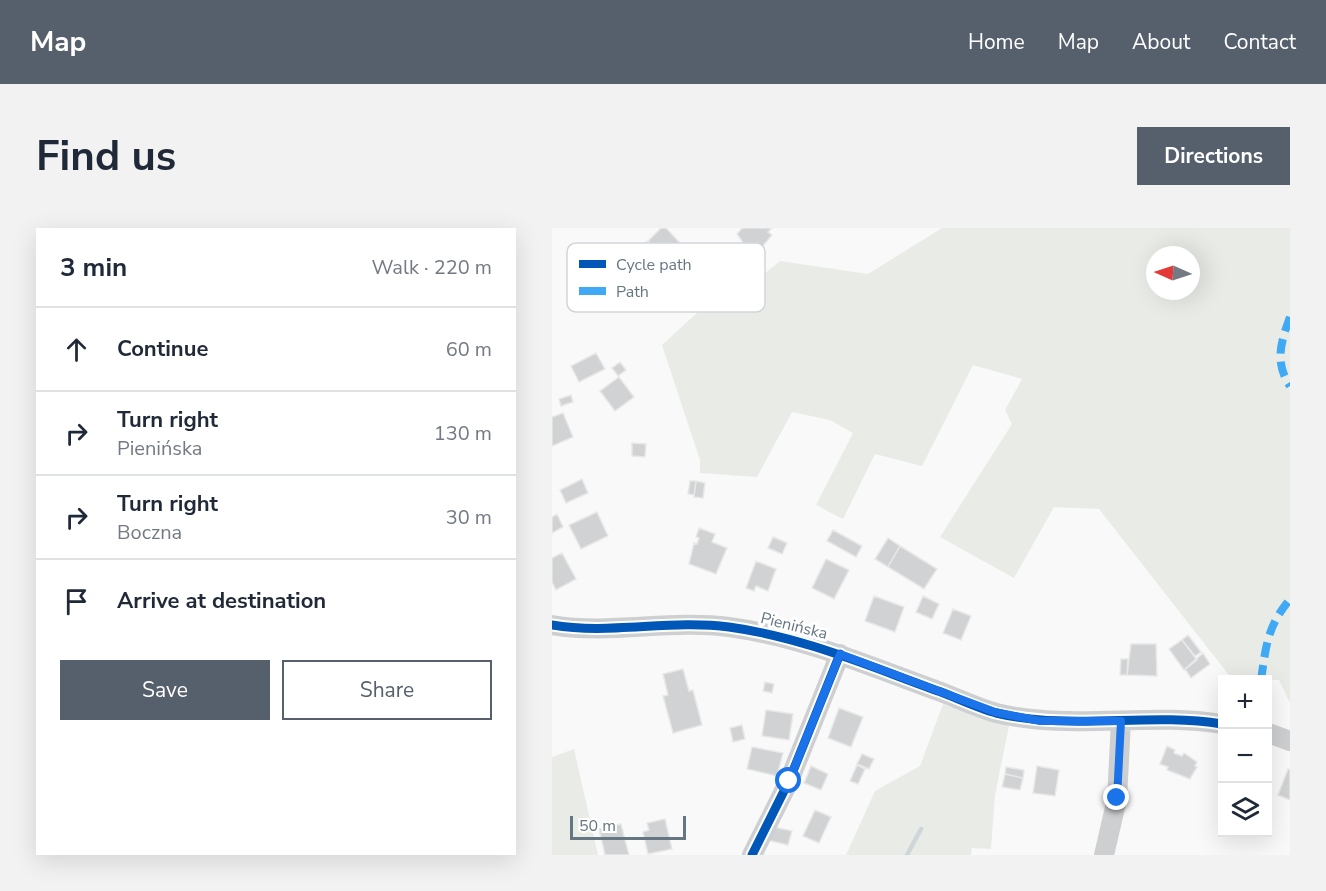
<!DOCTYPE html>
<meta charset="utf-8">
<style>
:root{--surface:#fff;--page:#f2f2f3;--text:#1f2937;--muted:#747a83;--line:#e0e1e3;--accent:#56606c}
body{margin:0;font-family:"Nunito Sans",sans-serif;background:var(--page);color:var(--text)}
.controls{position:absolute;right:18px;bottom:18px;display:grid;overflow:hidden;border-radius:0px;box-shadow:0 6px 24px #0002}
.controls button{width:54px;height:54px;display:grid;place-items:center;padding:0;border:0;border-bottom:2px solid var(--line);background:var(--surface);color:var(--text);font:30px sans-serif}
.compass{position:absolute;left:594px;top:18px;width:54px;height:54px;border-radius:50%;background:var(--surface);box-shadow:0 6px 24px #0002;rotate:273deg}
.scale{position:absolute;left:18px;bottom:15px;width:116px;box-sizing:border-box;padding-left:6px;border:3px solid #657683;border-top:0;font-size:16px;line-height:21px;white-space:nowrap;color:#657683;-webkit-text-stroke:4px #fff;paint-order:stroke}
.stop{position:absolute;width:18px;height:18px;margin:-14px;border:4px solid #1a73e8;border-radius:50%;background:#fff}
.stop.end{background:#1a73e8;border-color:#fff;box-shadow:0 2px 6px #0008}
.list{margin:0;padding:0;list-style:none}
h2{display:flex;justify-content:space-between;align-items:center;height:78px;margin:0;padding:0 24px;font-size:26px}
h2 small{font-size:20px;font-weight:400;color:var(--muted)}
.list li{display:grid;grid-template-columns:39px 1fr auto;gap:18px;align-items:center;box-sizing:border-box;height:84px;padding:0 24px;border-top:2px solid var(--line)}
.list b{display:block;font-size:22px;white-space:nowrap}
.list p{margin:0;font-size:20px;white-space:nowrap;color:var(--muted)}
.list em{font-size:20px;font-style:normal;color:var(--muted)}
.actions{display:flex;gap:12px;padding:18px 24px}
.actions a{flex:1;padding:14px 0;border:2px solid var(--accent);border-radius:0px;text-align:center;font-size:21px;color:var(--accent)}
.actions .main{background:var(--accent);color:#fff}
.icon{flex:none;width:33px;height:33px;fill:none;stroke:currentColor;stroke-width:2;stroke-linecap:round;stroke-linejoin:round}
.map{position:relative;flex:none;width:738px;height:627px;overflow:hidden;border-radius:0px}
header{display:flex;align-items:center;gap:36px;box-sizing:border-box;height:84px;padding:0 30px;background:var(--accent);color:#fff}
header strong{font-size:28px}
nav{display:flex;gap:33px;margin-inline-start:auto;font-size:21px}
.intro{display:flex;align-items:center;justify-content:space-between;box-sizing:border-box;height:144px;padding:0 36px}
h1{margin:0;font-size:42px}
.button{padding:15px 27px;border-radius:0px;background:var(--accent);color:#fff;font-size:21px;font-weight:700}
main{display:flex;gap:36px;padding:0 36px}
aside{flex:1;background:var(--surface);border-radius:0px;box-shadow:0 6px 24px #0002}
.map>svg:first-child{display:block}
.green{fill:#e8ebe6;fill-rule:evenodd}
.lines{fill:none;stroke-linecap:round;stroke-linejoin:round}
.stream{stroke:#ced6d9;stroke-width:4.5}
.building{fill:#d0d2d3;stroke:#e8e8e8;stroke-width:1.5}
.minor{stroke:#cecfd0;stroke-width:20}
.quiet{stroke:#3fa9f5;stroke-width:8;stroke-dasharray:15 8;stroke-linecap:butt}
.cycleway-casing{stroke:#fff;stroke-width:13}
.cycleway{stroke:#0057b8;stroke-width:9}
.route{stroke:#1a73e8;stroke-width:8}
.labels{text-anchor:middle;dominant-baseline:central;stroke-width:6;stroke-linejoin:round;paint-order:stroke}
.street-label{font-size:16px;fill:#657683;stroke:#fff}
.key{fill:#fff;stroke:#d1d6da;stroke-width:1.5}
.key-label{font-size:16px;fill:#657683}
</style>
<header>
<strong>Map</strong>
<nav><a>Home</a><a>Map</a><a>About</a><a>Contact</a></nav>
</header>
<div class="intro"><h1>Find us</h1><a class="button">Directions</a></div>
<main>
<aside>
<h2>3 min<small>Walk · 220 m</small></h2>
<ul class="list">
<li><svg class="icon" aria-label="ahead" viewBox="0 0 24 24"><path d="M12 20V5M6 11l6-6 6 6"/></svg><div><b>Continue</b></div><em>60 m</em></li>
<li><svg class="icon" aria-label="right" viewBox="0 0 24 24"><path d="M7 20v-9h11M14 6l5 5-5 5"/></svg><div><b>Turn right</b><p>Pienińska</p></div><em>130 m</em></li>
<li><svg class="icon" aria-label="right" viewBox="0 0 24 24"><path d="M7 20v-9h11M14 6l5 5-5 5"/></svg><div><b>Turn right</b><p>Boczna</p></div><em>30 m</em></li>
<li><svg class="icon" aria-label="arrive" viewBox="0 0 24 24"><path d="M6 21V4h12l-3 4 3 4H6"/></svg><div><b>Arrive at destination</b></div></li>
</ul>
<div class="actions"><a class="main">Save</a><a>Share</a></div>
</aside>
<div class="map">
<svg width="738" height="627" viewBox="0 0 738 627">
<rect width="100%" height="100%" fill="#f9f9f9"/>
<path class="green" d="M 390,0 L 738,0 L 738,475 L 727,452 L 680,451 L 547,281 L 502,279 L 462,350 L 388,309 L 460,196 L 453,182 L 470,151 L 421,137 L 370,238 L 323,226 L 291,291 L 264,277 L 301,205 L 278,192 L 240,184 L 205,249 L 148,245 L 148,232 L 110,117 L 195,39 L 207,50 L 228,33 L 316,46 ZM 603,27 L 639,27 L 639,63 L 603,63 Z
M 391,476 L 457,498 L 443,567 L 439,621 L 420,620 L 419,627 L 294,627 L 323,563 L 368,538 Z
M 22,521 L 46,627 L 0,627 L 0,529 Z"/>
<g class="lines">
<path class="stream" d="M 355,627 L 369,601"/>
</g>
<path class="building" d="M 109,0 L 114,0 L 128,15 L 108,35 L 96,23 L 101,18 L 96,13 Z
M 190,0 L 220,0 L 216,4 L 220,7 L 210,19 L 206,15 L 202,21 L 192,16 L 185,6 Z
M 96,13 L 101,18 L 96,23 L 91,17 Z
M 44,125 L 53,141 L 27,154 L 19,138 Z
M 68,134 L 74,142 L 66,148 L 60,140 Z
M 67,149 L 82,169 L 63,183 L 48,163 Z
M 19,167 L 21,174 L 9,178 L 7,171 Z
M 11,185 L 21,209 L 0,218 L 0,189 Z
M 80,215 L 94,216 L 93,229 L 80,228 Z
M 30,251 L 36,265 L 14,275 L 8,262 Z
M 138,253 L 144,253 L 142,267 L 136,266 Z
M 144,253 L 153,255 L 151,270 L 142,269 Z
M 45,284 L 56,308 L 29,321 L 17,297 Z
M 5,286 L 11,299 L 0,305 L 0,289 Z
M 147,300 L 163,306 L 160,314 L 175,320 L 164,346 L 137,336 L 142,315 L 145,316 L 147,310 L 144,309 Z
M 281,302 L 310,318 L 304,329 L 275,313 Z
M 221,309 L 235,315 L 230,326 L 216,320 Z
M 336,310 L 348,318 L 336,339 L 323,331 Z
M 348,318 L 385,341 L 372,361 L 336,339 Z
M 10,325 L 24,351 L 4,362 L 0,354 L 0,330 Z
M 274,331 L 297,342 L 282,371 L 260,360 Z
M 204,333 L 224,341 L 216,363 L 204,358 L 202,363 L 194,360 Z
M 322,368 L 352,379 L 343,404 L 313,393 Z
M 371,368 L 387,376 L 380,391 L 364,384 Z
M 401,381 L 419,388 L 409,412 L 391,405 Z
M 636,407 L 649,424 L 643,428 L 630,412 Z
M 630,412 L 645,432 L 632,442 L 617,421 Z
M 579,416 L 604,416 L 605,448 L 575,447 Z
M 651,425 L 658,436 L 639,450 L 633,441 Z
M 569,431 L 576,431 L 575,447 L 568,447 Z
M 131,441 L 137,463 L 141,462 L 150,497 L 121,505 L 111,468 L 116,467 L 111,446 Z
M 213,454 L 222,456 L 220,465 L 211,463 Z
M 287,480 L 311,489 L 299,519 L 276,510 Z
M 214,482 L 241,486 L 237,512 L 210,508 Z
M 190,497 L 193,511 L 181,514 L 178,500 Z
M 615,518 L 623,522 L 622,525 L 630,528 L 632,525 L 645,534 L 643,538 L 645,539 L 638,551 L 615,542 L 616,539 L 608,536 Z
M 200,519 L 231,525 L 225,548 L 195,541 Z
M 310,526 L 322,531 L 317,541 L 305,536 Z
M 305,537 L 313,541 L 306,556 L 298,553 Z
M 259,538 L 276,546 L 269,562 L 252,555 Z
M 485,538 L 507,542 L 503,568 L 481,565 Z
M 454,539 L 472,542 L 471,550 L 453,546 Z
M 736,541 L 738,542 L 738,572 L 726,567 Z
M 453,546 L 471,550 L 468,562 L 450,559 Z
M 263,582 L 279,589 L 267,615 L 251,608 Z
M 113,591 L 120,621 L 96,626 L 91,604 L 97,602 L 95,595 Z
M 69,596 L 77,627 L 53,627 L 47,601 Z
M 218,598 L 240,603 L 236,617 L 215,612 Z"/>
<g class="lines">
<path class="minor" d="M 0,397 C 58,407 118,391 177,399 C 251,409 319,439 389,464 C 407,471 426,480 444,485 C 519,503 596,484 670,496
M 716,505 L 738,513
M 200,627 L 237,553 L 288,426
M 552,627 L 565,571 L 569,493"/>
<path class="quiet" d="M 738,89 C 729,114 722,134 738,158
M 709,452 C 714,418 715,399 738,371"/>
<g class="cycleway-casing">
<path id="cycleway" d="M 0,397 C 58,407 118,391 177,399 C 251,409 319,439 389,464 C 407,471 426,480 444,485 C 519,503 596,484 670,496
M 200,627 L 237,553 L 288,426"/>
</g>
<use href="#cycleway" class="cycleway"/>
</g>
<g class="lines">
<path class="route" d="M 237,553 L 288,426 L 443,484 L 488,493 L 569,493 L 565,570"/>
</g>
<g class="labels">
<g class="street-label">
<text transform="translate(242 398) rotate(14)">Pienińska</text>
</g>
</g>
<rect x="15" y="15" width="198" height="69" rx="9" class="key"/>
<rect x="27" y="32" width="27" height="8" fill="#0057b8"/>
<rect x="27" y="59" width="27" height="8" fill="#3fa9f5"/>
<g class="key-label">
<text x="64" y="42">Cycle path</text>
<text x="64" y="69">Path</text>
</g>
</svg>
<div class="controls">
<button>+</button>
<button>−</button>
<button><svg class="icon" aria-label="layers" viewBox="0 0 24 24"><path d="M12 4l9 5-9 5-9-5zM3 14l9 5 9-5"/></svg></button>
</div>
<svg class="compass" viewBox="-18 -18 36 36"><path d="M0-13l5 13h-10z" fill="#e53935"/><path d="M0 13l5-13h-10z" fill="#747a83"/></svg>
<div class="scale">50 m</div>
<div class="stop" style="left:237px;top:553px"></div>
<div class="stop end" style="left:565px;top:570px"></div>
</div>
</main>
